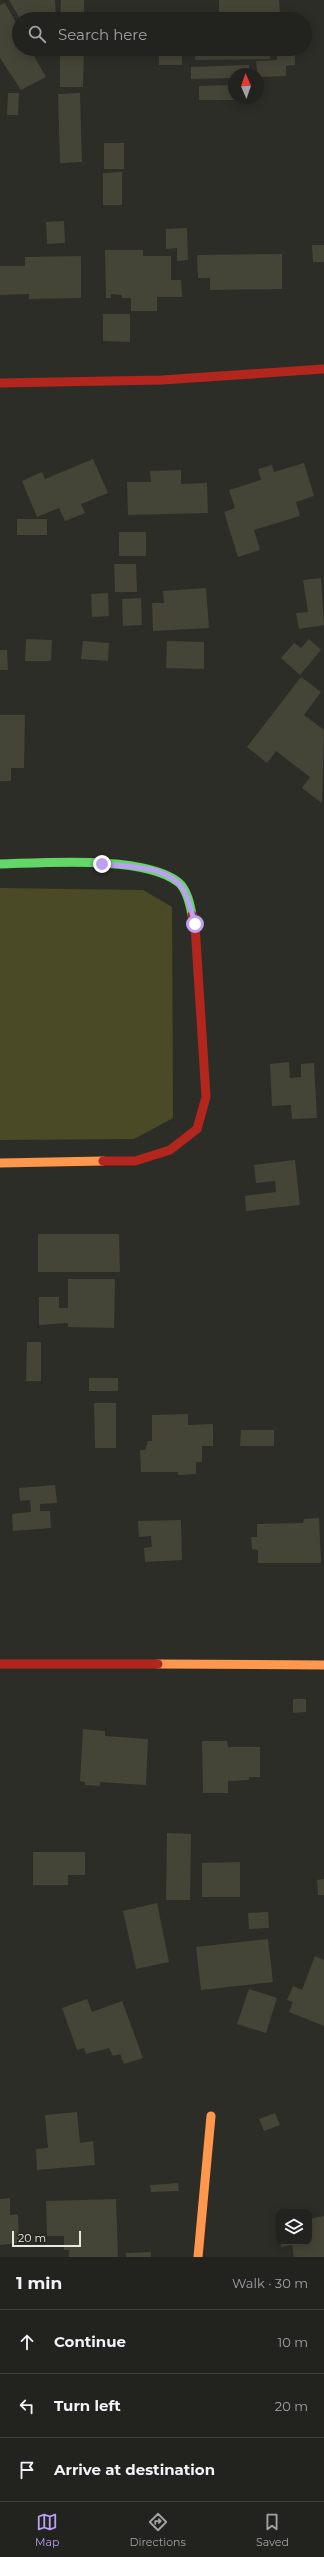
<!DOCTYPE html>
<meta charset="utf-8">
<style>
:root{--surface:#22221e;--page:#2a2a27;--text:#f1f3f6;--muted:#a2a4a4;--line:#3f3f3c;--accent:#bca0f2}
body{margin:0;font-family:Montserrat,sans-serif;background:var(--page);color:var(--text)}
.controls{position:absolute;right:12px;bottom:12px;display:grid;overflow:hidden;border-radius:8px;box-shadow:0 2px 10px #0003}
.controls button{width:36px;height:36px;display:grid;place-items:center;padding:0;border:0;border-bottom:1px solid var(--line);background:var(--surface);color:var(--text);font:20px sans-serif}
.compass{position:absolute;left:228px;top:68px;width:36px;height:36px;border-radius:50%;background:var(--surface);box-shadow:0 2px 10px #0003;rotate:358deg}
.scale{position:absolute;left:12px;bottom:10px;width:69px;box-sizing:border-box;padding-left:4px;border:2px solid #e9e9e3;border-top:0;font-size:11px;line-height:14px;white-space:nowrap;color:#e9e9e3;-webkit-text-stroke:3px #25251c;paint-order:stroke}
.stop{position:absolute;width:12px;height:12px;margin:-9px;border:3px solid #bca0f2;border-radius:50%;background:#fff}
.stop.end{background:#bca0f2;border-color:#fff;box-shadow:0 1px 4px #0008}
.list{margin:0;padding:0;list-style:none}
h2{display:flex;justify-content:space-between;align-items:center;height:52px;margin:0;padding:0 16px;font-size:17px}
h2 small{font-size:13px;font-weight:400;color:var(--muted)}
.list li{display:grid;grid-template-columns:26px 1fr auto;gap:12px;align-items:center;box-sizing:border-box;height:64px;padding:0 16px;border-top:1px solid var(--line)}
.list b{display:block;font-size:15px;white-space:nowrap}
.list em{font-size:13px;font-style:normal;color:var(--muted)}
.icon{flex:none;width:22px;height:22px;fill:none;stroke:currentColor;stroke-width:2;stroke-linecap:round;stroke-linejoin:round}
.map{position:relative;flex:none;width:324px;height:2257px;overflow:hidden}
.search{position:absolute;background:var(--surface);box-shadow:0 2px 10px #0003;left:12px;right:12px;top:12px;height:44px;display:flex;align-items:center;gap:10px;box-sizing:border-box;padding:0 14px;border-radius:22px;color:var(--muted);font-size:15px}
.sheet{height:244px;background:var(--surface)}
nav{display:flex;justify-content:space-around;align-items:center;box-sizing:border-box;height:56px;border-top:1px solid var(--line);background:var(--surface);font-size:11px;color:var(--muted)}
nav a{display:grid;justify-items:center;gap:2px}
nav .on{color:var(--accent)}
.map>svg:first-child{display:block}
.green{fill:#4a4b26}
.building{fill:#444437}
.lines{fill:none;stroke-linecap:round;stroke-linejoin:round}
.fast{stroke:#63d668;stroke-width:9}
.slow{stroke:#ff974d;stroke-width:9}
.jam{stroke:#b3261e;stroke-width:9}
.route{stroke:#bca0f2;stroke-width:5}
</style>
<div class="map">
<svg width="324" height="2257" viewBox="0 0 324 2257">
<rect width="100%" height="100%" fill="#2d2d28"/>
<path class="green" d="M 0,888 L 143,890 L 172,907 L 173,1118 L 134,1139 L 0,1140 Z"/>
<path class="building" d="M 9,0 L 55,0 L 56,19 L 20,19 Z
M 61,0 L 84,0 L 84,19 L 60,19 Z
M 219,0 L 279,0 L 280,13 L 269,13 L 269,19 L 219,19 Z
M 5,3 L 19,28 L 19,49 L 30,49 L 46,77 L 21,90 L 0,58 L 0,5 Z
M 276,15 L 293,15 L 294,19 L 276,19 Z
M 60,49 L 84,49 L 83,87 L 60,87 Z
M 194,49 L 270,49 L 270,59 L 195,60 Z
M 277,49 L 295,49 L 295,65 L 286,66 L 286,76 L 258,77 L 256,61 L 277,60 Z
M 159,50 L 182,50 L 182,65 L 159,65 Z
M 249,65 L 249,74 L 234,74 L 234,78 L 191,79 L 191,67 Z
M 234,85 L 234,98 L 241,100 L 199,100 L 199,86 Z
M 8,93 L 19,93 L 18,115 L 7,115 Z
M 80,93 L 82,162 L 60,163 L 58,94 Z
M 104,143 L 124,143 L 124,169 L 104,169 Z
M 122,172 L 122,205 L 103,205 L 103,173 Z
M 64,221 L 65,243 L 47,244 L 46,222 Z
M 187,228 L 188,260 L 177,261 L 177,248 L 166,249 L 166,229 Z
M 312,245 L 324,245 L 324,262 L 313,262 Z
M 105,250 L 143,250 L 143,256 L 171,256 L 171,280 L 181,280 L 182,297 L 157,297 L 157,311 L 131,311 L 131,298 L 122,298 L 122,295 L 111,294 L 111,298 L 106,298 Z
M 282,254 L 282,289 L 210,290 L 210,278 L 198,278 L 197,255 Z
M 81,256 L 81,298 L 29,299 L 29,294 L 0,295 L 0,266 L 25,266 L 25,257 Z
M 103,314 L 130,314 L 130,342 L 103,341 Z
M 93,459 L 108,493 L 81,504 L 85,513 L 65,521 L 59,508 L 37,517 L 22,481 L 42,472 L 45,479 Z
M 304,463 L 314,496 L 296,502 L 300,516 L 254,530 L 260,550 L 238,557 L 224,512 L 235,508 L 229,490 L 261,480 L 258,469 L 272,465 L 274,472 Z
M 181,470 L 181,484 L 207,483 L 208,513 L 128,515 L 127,482 L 151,482 L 150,471 Z
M 17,519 L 47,519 L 47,535 L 17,535 Z
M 119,532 L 146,532 L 146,556 L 119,556 Z
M 114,564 L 136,564 L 137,592 L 115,592 Z
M 321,578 L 324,625 L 299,629 L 296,613 L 308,612 L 303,580 Z
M 206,588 L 209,628 L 153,631 L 152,603 L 164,603 L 163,591 Z
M 108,593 L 109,616 L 92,617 L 91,594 Z
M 141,598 L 142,625 L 123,626 L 122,599 Z
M 26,639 L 52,640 L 51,661 L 25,661 Z
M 309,639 L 321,650 L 300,675 L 281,658 L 294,643 L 301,648 Z
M 83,641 L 109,643 L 108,661 L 81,659 Z
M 167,641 L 204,642 L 204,669 L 166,668 Z
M 0,650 L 7,650 L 8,670 L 0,670 Z
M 301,677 L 321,692 L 304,715 L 324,730 L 322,803 L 302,788 L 310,777 L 276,751 L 267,763 L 247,747 Z
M 0,715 L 25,715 L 24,768 L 11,768 L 11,781 L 0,781 Z
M 289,1062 L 290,1078 L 301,1077 L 301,1064 L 314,1063 L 317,1118 L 292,1119 L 291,1105 L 272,1106 L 270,1064 Z
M 295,1160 L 300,1205 L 246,1211 L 245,1196 L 276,1192 L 275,1181 L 256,1183 L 254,1165 Z
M 38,1234 L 119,1234 L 120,1272 L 38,1272 Z
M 68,1279 L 115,1279 L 114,1328 L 68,1327 L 68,1323 L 39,1325 L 39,1297 L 59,1297 L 59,1308 L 68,1308 Z
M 27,1342 L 41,1342 L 41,1381 L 26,1381 Z
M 89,1378 L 118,1378 L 118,1391 L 89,1391 Z
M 94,1403 L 116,1403 L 116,1448 L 95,1448 Z
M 188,1414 L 188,1425 L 213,1424 L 213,1446 L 202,1446 L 202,1462 L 196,1462 L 196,1474 L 178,1475 L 178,1472 L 141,1472 L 140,1450 L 145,1450 L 148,1441 L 152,1441 L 152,1415 Z
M 241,1430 L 274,1430 L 274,1446 L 240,1446 Z
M 55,1485 L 57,1503 L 40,1504 L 40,1511 L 50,1511 L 51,1528 L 13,1531 L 12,1514 L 31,1512 L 30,1500 L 20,1501 L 19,1488 Z
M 319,1518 L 321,1563 L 258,1563 L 258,1550 L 252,1549 L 251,1537 L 257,1537 L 257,1524 L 303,1523 L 304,1519 Z
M 181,1520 L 182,1560 L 145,1562 L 144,1548 L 152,1547 L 151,1536 L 139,1537 L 138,1521 Z
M 293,1699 L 306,1699 L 306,1712 L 293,1713 Z
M 83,1729 L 105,1731 L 105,1736 L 148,1739 L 146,1785 L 100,1782 L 100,1786 L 85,1785 L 85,1782 L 80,1781 Z
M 202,1741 L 227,1741 L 228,1747 L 260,1747 L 260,1777 L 249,1777 L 249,1780 L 228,1781 L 228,1793 L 203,1793 Z
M 167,1833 L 191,1834 L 190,1900 L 166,1900 Z
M 33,1852 L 85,1852 L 85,1875 L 68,1875 L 68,1885 L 33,1885 Z
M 240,1862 L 240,1897 L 202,1897 L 202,1863 Z
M 324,1879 L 324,1895 L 318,1895 L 317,1880 Z
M 157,1903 L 169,1962 L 136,1969 L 123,1911 Z
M 268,1912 L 269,1928 L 249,1929 L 248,1913 Z
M 268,1939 L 273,1982 L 201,1990 L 196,1947 Z
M 315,1956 L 324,1960 L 324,2026 L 289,2012 L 293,2002 L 287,2000 L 293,1986 L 302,1990 Z
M 249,1989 L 277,1998 L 266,2033 L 237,2024 Z
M 87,1999 L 92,2012 L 122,2001 L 143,2058 L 124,2064 L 120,2054 L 113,2056 L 109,2048 L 86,2054 L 84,2048 L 77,2050 L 62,2008 Z
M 77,2112 L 80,2143 L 93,2141 L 95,2165 L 37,2170 L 36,2149 L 48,2148 L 45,2115 Z
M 275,2113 L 280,2125 L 264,2131 L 259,2119 Z
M 178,2183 L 179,2191 L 151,2192 L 150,2185 Z
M 10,2198 L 10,2215 L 18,2214 L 19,2243 L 0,2245 L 0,2199 Z
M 116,2199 L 118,2257 L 69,2257 L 69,2250 L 64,2250 L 64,2236 L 47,2236 L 46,2201 Z
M 324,2216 L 324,2257 L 294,2257 L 292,2245 L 281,2247 L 280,2242 L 309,2242 L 309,2219 Z
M 151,2252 L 151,2257 L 126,2257 L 126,2253 Z"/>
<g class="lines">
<path class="fast" d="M 0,864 C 43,863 144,855 178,882 C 187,889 190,904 192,915"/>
<path class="slow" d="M 0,1163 L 103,1161
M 158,1664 L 324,1665
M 198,2257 L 211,2116"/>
<path class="jam" d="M 0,383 L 162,380 L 324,369
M 103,1161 L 135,1161 L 170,1150 L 197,1129 L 206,1097 L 195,925 L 192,915
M 0,1664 L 158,1664"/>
</g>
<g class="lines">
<path class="route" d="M 102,864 C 127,867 157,865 177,882 C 188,891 191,911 195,924"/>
</g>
</svg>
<div class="controls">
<button><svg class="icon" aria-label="layers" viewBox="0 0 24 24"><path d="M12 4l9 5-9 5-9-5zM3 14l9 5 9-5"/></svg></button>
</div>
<svg class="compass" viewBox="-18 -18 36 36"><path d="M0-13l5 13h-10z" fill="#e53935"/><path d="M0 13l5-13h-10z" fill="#a2a4a4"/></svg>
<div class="scale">20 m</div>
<div class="stop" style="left:195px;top:924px"></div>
<div class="stop end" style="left:102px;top:864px"></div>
<div class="search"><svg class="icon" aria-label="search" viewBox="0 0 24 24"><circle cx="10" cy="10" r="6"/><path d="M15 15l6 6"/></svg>Search here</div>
</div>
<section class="sheet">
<h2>1 min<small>Walk · 30 m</small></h2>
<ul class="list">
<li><svg class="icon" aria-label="ahead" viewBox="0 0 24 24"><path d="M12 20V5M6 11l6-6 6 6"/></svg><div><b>Continue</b></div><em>10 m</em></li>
<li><svg class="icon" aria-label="left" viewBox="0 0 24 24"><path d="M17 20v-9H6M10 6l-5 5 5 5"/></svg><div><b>Turn left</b></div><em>20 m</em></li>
<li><svg class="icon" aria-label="arrive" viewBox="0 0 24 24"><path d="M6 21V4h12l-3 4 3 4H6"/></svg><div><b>Arrive at destination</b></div></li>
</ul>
</section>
<nav>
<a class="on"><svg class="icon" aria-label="map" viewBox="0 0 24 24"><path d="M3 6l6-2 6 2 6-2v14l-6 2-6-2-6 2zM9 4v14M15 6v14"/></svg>Map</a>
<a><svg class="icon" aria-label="directions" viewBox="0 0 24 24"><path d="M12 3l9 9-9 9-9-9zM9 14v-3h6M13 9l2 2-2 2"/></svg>Directions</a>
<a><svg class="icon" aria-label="saved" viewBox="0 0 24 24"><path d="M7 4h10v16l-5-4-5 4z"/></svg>Saved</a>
</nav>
